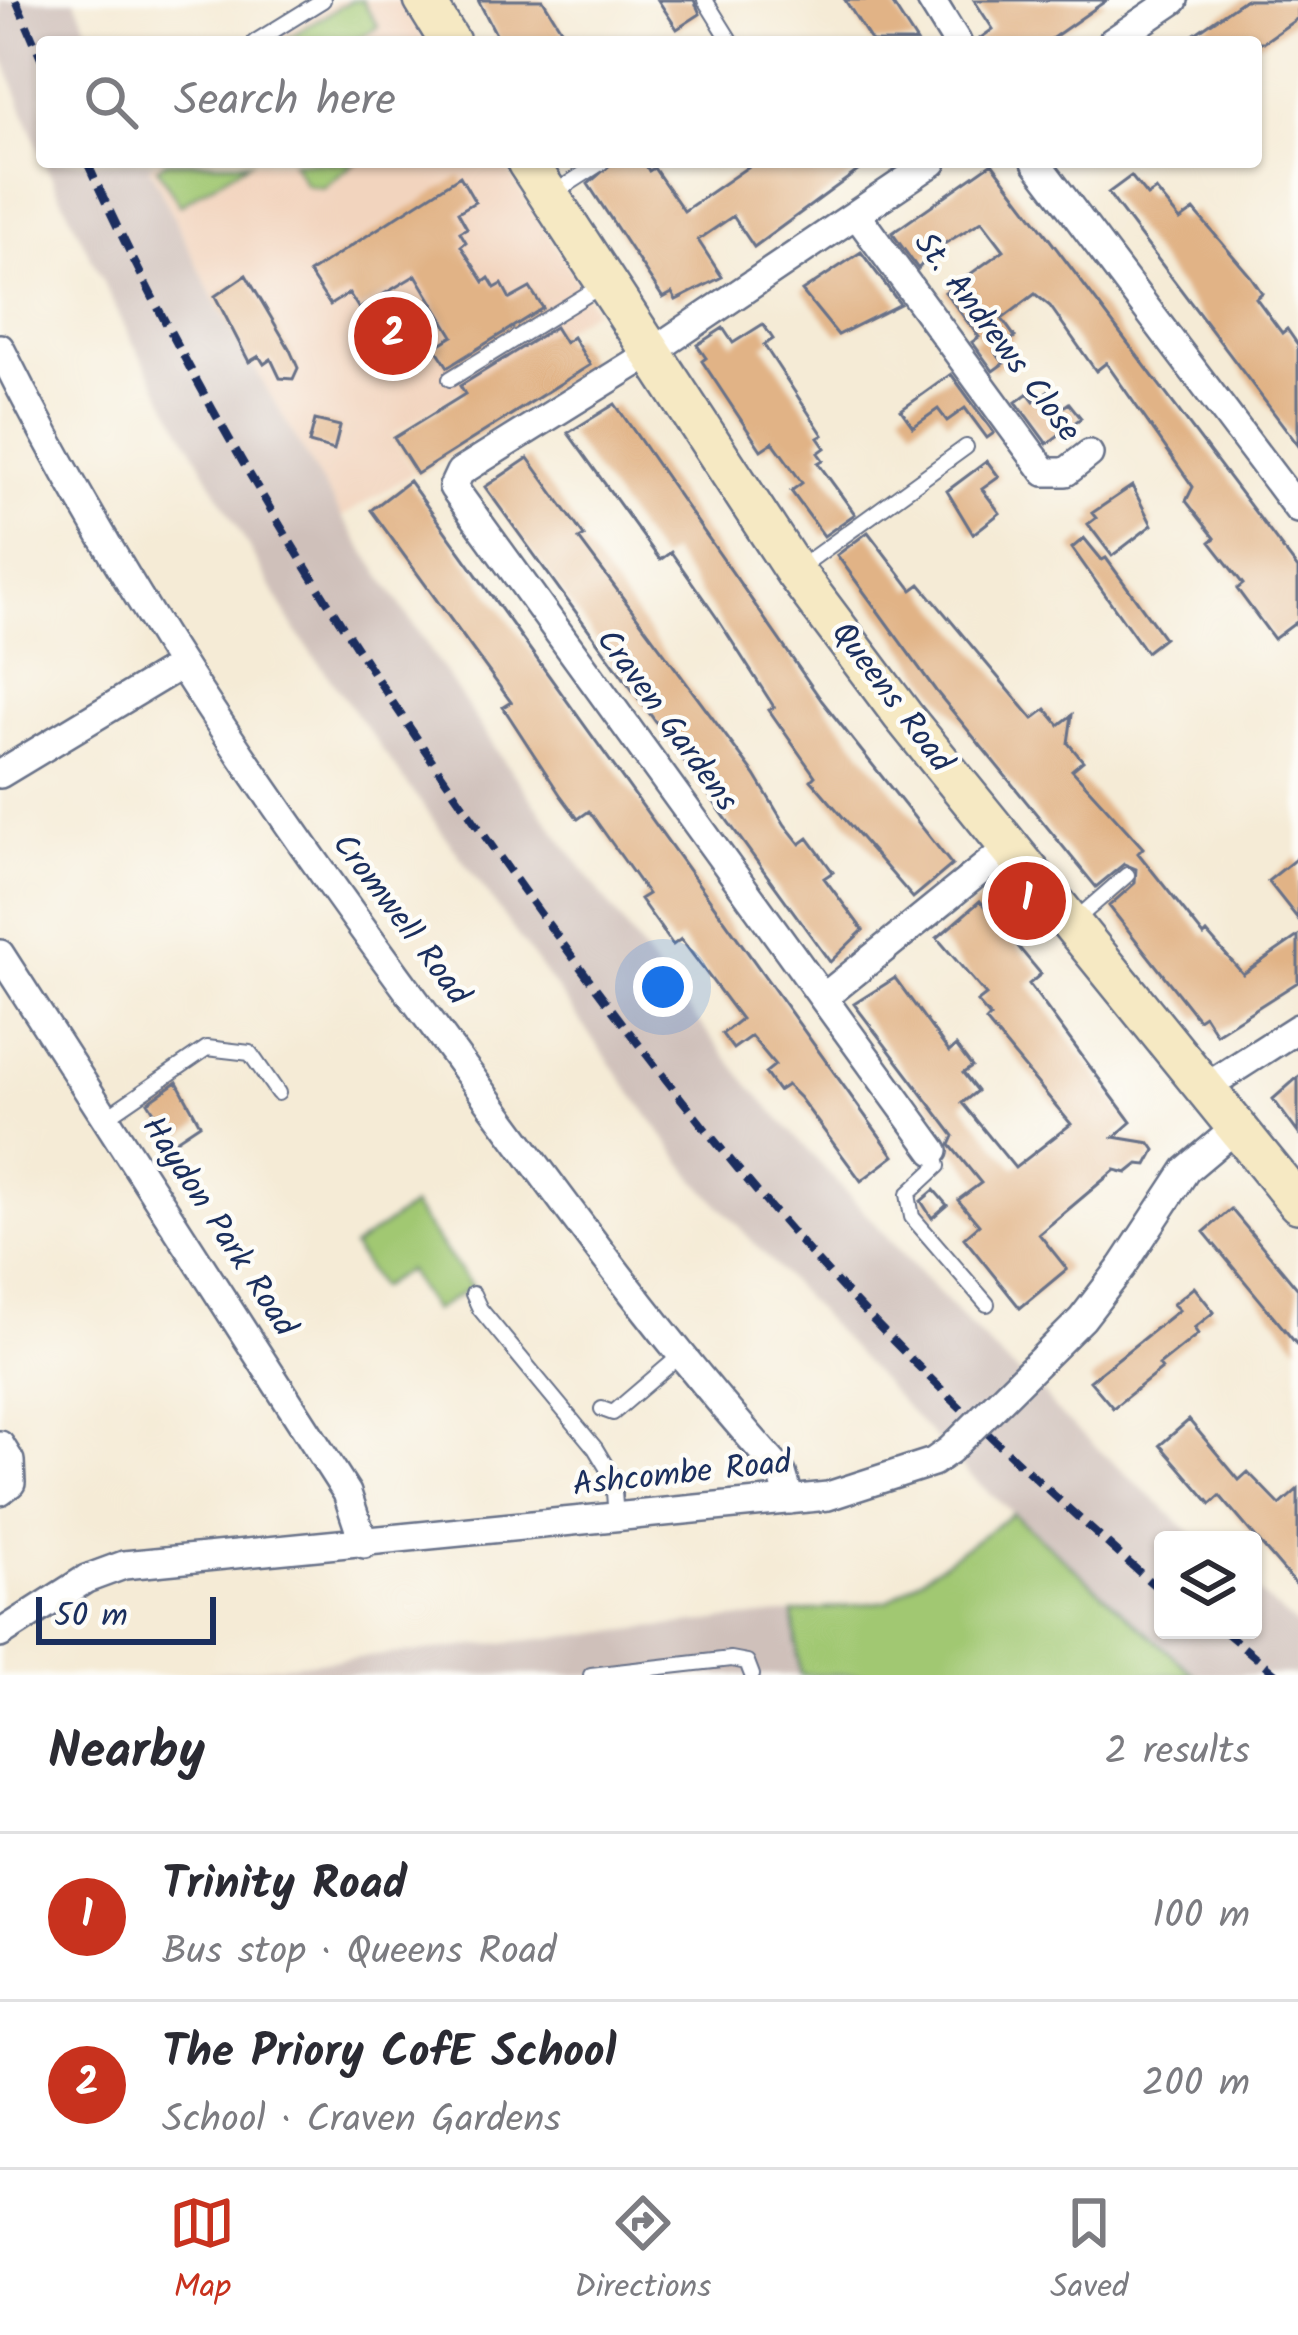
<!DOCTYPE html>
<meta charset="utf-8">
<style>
:root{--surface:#fff;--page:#f2f2f3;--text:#2b2b33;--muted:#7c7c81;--line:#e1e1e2;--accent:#c8321e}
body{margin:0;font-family:Kalam,sans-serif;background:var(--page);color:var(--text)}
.controls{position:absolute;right:36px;bottom:36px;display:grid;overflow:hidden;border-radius:12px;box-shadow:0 3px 9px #0004}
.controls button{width:108px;height:108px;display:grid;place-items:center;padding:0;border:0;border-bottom:3px solid var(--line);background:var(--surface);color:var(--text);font:60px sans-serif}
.scale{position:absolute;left:36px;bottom:30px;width:180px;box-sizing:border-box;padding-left:12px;border:6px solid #1b2f5e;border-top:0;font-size:33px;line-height:42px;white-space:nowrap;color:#1b2f5e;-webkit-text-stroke:9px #fdfcf7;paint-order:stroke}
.you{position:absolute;left:663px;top:987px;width:42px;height:42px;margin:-30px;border:9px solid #fff;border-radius:50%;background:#1a73e8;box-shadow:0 0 0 18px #1a73e833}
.badge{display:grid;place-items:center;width:78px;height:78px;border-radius:50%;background:var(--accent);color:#fff;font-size:39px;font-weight:700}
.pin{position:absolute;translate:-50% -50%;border:6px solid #fff;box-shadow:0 3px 12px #0006}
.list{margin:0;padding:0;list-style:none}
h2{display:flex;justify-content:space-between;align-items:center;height:156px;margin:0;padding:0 48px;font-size:51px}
h2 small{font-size:39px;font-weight:400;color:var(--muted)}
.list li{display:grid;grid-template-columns:78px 1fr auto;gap:36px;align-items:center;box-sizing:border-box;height:168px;padding:0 48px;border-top:3px solid var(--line)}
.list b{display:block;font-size:45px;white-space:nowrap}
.list p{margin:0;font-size:39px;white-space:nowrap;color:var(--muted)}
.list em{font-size:39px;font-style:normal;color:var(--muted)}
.icon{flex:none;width:66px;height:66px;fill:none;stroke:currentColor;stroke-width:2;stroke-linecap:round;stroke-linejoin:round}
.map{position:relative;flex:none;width:1298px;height:1675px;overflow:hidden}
.search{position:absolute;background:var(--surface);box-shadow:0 3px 9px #0004;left:36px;right:36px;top:36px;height:132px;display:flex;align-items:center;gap:30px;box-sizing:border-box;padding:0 42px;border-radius:12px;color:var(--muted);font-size:45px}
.sheet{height:492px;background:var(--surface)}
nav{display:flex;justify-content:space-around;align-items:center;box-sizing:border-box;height:168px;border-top:3px solid var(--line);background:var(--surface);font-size:33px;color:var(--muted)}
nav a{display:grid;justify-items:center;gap:6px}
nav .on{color:var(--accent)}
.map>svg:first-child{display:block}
.built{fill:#f2d4be}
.industrial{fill:#cfc0ba}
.green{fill:#a1c872;stroke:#5e7c68;stroke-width:3}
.building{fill:#e1b386}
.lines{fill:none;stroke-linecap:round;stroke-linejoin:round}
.lane-casing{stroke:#677188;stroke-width:18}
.street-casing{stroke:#677188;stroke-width:32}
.secondary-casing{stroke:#677188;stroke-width:44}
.lane{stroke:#fff;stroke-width:14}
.street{stroke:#fff;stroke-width:27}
.secondary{stroke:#f6e9c3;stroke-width:39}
.rail{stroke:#1b2f5e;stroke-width:8;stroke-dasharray:18 9;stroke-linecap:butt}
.street-bridge-casing{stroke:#677188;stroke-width:32;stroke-linecap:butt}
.street-bridge{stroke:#fff;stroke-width:27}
.labels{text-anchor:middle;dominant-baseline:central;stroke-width:9;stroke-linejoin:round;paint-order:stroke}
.street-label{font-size:33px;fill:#1b2f5e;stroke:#fdfcf7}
</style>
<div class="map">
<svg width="1298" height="1675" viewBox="0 0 1298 1675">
<rect width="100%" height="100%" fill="#fdfcf7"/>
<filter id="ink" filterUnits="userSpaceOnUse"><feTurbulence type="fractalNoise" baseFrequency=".00833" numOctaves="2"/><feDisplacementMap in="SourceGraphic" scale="24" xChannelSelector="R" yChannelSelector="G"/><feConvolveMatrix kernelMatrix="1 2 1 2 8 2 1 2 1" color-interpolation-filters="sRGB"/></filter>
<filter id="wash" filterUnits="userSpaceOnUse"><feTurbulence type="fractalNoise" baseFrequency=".004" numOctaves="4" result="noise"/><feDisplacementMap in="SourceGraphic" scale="48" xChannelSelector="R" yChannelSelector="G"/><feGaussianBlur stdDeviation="2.7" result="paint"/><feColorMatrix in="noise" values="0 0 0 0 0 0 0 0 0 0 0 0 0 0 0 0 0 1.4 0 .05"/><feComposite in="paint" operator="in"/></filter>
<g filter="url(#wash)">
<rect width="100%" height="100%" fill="#f5ebd6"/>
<path class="built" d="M 338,0 L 399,0 L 426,42 L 268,42 Z
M 155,162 L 503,162 L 595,309 L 391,436 L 413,473 L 342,517 L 213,297 L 149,166 Z"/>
<path class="industrial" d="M 0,0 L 75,0 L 94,42 L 42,42 L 42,158 L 0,49 Z
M 44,162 L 155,162 L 149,167 L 213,297 L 342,517 L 501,757 L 652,964 L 749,1085 L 924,1278 L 1007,1364 L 1042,1391 L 1055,1410 L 1199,1540 L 1163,1540 L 1163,1630 L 1253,1630 L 1253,1588 L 1298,1627 L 1298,1675 L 1195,1675 L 964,1470 L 694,1178 L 295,630 L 132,341 Z
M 793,1613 L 800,1675 L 192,1675 Z"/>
<path class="green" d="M 352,0 L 362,0 L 378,27 L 352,42 L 281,42 Z
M 167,162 L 249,162 L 180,205 L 157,168 Z
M 292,162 L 356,162 L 323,188 L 306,185 Z
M 412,1206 L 472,1287 L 433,1311 L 407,1270 L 379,1288 L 353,1247 Z
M 1013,1514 L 1195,1675 L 800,1675 L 793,1613 L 888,1601 Z"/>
<g id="blocks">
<path class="building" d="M 478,0 L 543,0 L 569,42 L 500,42 Z
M 658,0 L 694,0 L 700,14 L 677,29 Z
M 845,0 L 890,0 L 917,42 L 872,42 Z
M 974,0 L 1107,0 L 1047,42 L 975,42 L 993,29 Z
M 1244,0 L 1298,0 L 1298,18 L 1264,42 L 1183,42 Z
M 613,162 L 644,162 L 649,171 L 654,168 L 684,211 L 755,162 L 870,162 L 754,247 L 733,216 L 698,240 L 722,277 L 676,300 L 672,293 L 663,298 L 588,184 Z
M 992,163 L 1298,569 L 1298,621 L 1274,639 L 1237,589 L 1243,584 L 1210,542 L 1215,538 L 1186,501 L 1193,487 L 1106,363 L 1096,371 L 1050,306 L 1035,294 L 1002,319 L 1015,337 L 995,352 L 1004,363 L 993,371 L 972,342 L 979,337 L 945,292 L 1004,250 L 982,221 L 934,250 L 918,269 L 892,233 Z
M 460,176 L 475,202 L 458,212 L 467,228 L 460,232 L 466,242 L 461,246 L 484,282 L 489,278 L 495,288 L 502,284 L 510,299 L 530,288 L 543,308 L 448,367 L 435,347 L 453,336 L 416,275 L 359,309 L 349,293 L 330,305 L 309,273 Z
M 1131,176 L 1147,196 L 1156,190 L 1180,220 L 1194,210 L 1251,277 L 1262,293 L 1256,298 L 1282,333 L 1287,329 L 1298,345 L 1298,445 L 1108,193 Z
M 861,252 L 900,304 L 838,335 L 802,291 Z
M 246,275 L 289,348 L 298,368 L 293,379 L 280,378 L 271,359 L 264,364 L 259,356 L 249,362 L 215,296 Z
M 763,324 L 773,339 L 764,345 L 823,435 L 818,438 L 825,448 L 818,453 L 823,460 L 818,463 L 855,514 L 824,536 L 791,491 L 802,483 L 786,460 L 773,442 L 761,450 L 702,361 L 706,358 L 697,345 L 723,328 L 733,343 Z
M 555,327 L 565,343 L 573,337 L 590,365 L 417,474 L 394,438 L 465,394 L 460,386 Z
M 951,374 L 994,433 L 987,438 L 965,408 L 947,421 L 938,409 L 913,427 L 901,410 Z
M 1049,390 L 1062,408 L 1069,403 L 1081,418 L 1047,444 L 1016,402 L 1028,393 L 1034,401 Z
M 615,404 L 822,701 L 952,865 L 913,898 L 811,780 L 815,776 L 769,710 L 774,707 L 717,618 L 671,552 L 660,560 L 568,433 Z
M 315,420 L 340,426 L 334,450 L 309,443 Z
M 528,458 L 584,536 L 579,539 L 755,775 L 785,825 L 800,844 L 808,838 L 833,872 L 824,878 L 863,930 L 830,962 L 485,487 Z
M 987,461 L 999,477 L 982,489 L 1000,513 L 973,534 L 947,491 Z
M 409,481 L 894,1156 L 861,1181 L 800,1098 L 787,1085 L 778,1091 L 765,1073 L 775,1065 L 751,1036 L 733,1049 L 722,1034 L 741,1019 L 681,939 L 673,945 L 640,899 L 648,894 L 589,811 L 578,819 L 561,796 L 503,707 L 511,702 L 371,510 Z
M 1132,486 L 1152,525 L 1112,556 L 1088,524 L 1096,518 L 1092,513 Z
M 868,532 L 912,590 L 920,584 L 1033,719 L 1046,709 L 1059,725 L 1072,715 L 1068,743 L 1083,761 L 1072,770 L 1143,848 L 1138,853 L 1204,936 L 1207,933 L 1243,974 L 1298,936 L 1298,982 L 1216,1034 L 1204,1015 L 1198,1019 L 1109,906 L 1135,883 L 1136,869 L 1124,864 L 1096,887 L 936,691 L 837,555 Z
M 1084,538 L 1102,560 L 1106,558 L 1164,638 L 1146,652 L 1072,548 Z
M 1298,857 L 1298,919 L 1268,881 Z
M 980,901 L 1041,974 L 1029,984 L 1131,1122 L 1114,1137 L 1150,1143 L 1155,1150 L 1147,1165 L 1138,1164 L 1127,1173 L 1115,1170 L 1039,1234 L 1067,1269 L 1020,1308 L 964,1238 L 979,1225 L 958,1200 L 981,1183 L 950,1145 L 954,1136 L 854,1004 L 895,978 L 949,1052 L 956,1046 L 972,1067 L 963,1073 L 977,1091 L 962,1103 L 1015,1168 L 1071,1124 L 986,1021 L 990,1017 L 977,1002 L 986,995 L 937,938 Z
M 1298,1077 L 1298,1133 L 1273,1099 Z
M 177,1082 L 200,1124 L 173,1142 L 148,1102 Z
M 934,1190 L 947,1205 L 932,1218 L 921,1201 Z
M 1231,1209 L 1298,1289 L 1298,1346 L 1204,1232 Z
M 1194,1287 L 1214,1312 L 1194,1328 L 1198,1334 L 1159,1365 L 1162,1369 L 1113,1408 L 1090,1381 L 1179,1310 L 1173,1304 Z
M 1189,1420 L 1239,1480 L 1248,1472 L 1280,1505 L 1298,1489 L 1298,1587 L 1220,1496 L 1211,1504 L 1160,1445 Z"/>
</g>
</g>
<g filter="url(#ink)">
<use href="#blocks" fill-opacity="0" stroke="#677188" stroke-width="3"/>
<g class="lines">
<g class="lane-casing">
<path id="lane" d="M 705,0 L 731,42
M 255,42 L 323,0
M 551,195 L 602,162
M 450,379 L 604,284
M 795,571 L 966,447
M 1072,923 L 1127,875
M 105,1118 L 207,1048 L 250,1053 L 278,1093
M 934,1151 L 938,1166 L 908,1194 L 912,1217 L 987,1304
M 473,1294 L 480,1309 L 595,1448 L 613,1478 L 616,1519
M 602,1409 L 613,1413 L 681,1355
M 591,1675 L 731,1659 L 747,1662 L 752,1675"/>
</g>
<g class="street-casing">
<path id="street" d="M 931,0 L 957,42
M 1112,42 L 1174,0
M 933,162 L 649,354 L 460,472 L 453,487 L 823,998 L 1008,848
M 1036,162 L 1298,509
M 856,214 L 1045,472 L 1066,472 L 1089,454
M 0,348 C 118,586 268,801 425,1014 C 540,1170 652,1329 782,1473 L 790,1500
M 0,774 L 179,666
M 0,954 L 347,1493 L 364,1544
M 823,998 L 934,1151
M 1203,1089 L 1298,1028
M 1122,1267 L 1186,1170 L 1236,1128
M 0,1445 L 10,1461 L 11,1483 L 0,1491
M 0,1634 L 86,1579 L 124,1565 L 828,1496 L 933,1462 L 950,1450"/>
</g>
<g class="secondary-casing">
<path id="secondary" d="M 424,0 L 450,42
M 527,162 L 795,572 L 903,716 L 1298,1203"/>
</g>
<use href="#lane" class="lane"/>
<use href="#street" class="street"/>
<use href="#secondary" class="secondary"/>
<path class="rail" d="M 16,0 L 42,60
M 87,162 C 208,428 368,677 540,913 C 642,1051 747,1189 866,1313 C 960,1411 1061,1503 1163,1593
M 1223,1630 L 1277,1675"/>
<g class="street-bridge-casing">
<path id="street-bridge" d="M 950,1450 L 1082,1319 L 1122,1267"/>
</g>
<use href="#street-bridge" class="street-bridge"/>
</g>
</g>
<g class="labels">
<g class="street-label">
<text transform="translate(996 338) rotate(53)">St. Andrews Close</text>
<text transform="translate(891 698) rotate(53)">Queens Road</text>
<text transform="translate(666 721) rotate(54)">Craven Gardens</text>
<text transform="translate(400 920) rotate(53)">Cromwell Road</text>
<text transform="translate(218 1227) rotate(57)">Haydon Park Road</text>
<text transform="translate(682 1475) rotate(-6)">Ashcombe Road</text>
</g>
</g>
</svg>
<div class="controls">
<button><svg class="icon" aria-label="layers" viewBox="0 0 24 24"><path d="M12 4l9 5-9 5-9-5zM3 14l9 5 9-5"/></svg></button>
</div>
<div class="scale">50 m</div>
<div class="you"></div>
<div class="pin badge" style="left:1027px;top:901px">1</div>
<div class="pin badge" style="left:393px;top:336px">2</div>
<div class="search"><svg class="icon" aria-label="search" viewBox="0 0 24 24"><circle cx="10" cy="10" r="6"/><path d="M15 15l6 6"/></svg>Search here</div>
</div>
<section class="sheet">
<h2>Nearby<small>2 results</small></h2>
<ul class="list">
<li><span class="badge">1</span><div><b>Trinity Road</b><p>Bus stop · Queens Road</p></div><em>100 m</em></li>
<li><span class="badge">2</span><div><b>The Priory CofE School</b><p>School · Craven Gardens</p></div><em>200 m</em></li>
</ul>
</section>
<nav>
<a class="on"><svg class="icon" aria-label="map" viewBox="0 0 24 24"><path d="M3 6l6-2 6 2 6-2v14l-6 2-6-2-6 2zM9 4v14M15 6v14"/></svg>Map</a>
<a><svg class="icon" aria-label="directions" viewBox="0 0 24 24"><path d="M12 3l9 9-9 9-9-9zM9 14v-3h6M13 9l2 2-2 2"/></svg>Directions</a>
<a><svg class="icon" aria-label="saved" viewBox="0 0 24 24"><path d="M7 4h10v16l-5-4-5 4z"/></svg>Saved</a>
</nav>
